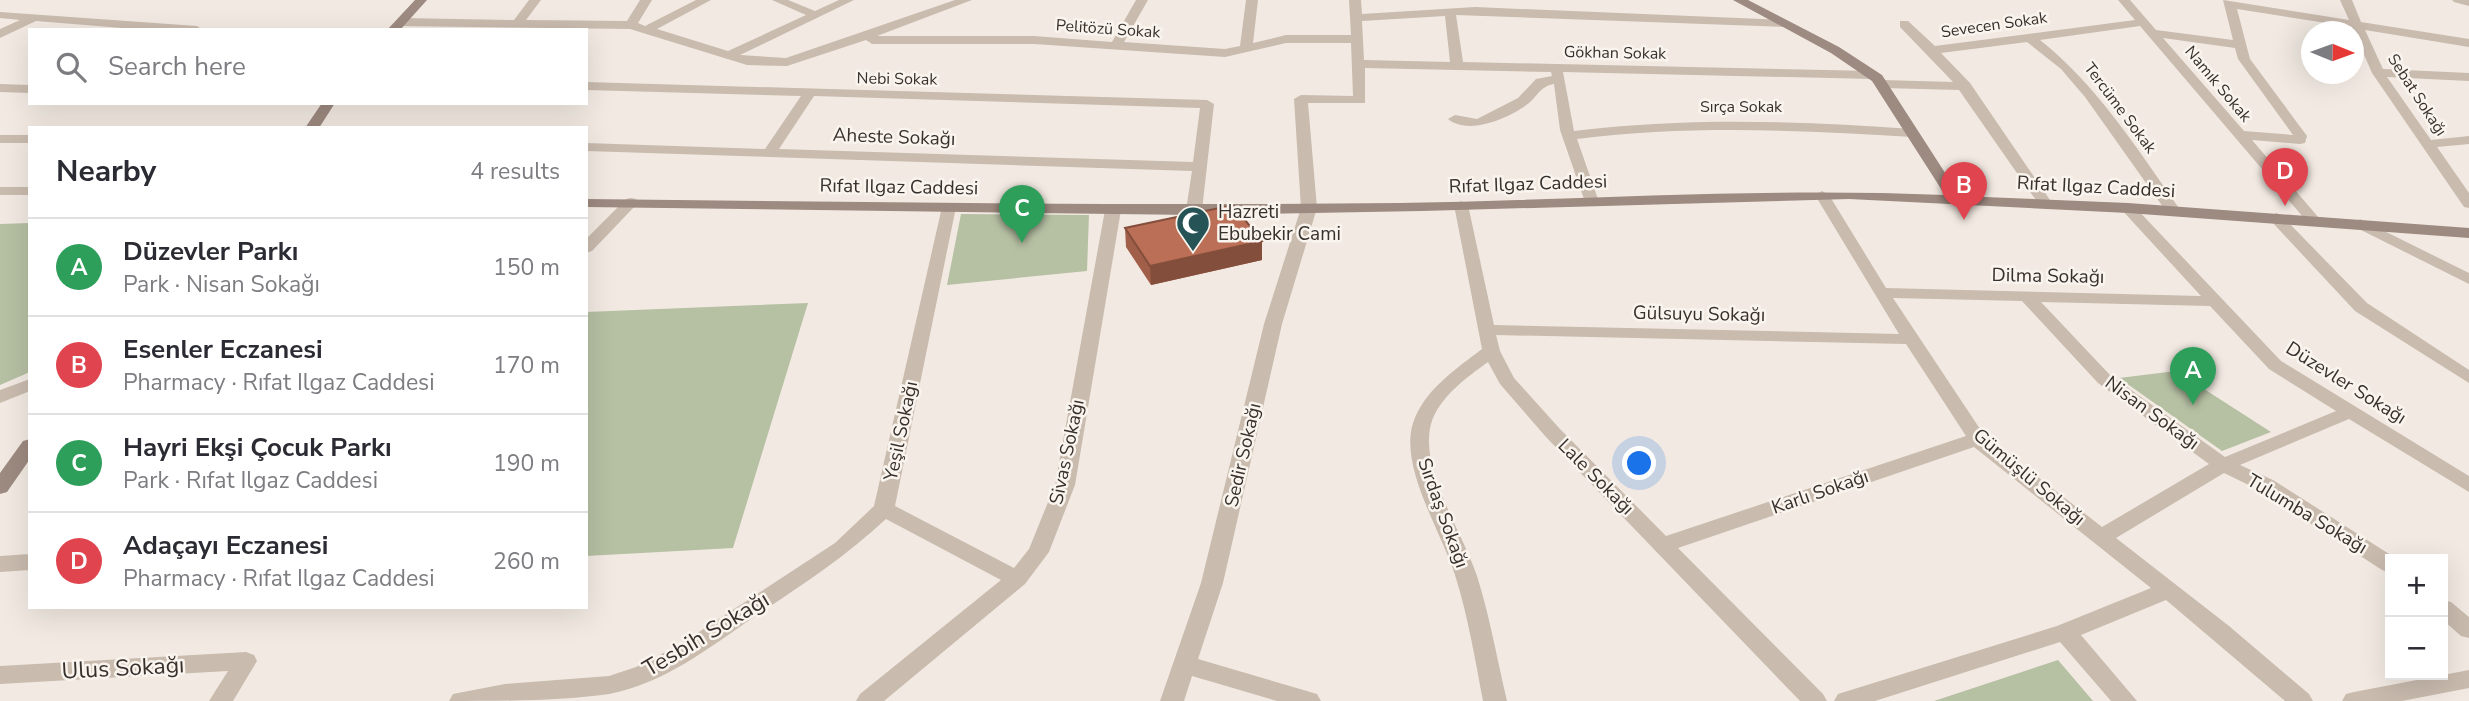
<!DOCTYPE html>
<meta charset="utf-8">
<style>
:root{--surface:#fff;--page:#f2f2f3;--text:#2b2b33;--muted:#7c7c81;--line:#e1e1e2;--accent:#255356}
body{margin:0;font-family:"Nunito Sans",sans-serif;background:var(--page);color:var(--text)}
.controls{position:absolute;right:21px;bottom:21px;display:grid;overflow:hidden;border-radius:0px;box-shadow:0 7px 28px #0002}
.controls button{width:63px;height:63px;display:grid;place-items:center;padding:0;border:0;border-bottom:2px solid var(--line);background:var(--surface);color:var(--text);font:35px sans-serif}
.compass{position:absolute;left:2301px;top:21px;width:63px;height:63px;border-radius:50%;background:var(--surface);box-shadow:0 7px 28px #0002;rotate:91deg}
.you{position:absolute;left:1640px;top:464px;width:24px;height:24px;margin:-18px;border:5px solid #fff;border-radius:50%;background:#1a73e8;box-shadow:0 0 0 10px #1a73e833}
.badge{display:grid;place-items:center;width:46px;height:46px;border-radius:50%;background:var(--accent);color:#fff;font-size:23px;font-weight:700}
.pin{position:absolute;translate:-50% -58px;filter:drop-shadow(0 2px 4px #0008)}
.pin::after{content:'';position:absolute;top:37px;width:24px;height:21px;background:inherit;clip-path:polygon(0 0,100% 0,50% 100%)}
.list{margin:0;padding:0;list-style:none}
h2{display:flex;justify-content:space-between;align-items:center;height:91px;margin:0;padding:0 28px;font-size:30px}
h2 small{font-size:23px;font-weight:400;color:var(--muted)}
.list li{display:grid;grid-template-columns:46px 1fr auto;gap:21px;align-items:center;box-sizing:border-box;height:98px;padding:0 28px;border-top:2px solid var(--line)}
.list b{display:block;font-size:26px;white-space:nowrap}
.list p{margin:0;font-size:23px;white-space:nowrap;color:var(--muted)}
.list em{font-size:23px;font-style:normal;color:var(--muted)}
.icon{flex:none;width:38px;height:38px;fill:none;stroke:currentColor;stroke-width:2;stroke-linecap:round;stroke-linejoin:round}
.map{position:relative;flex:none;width:2469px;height:701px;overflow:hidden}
.search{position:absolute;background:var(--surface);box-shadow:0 7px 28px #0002;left:28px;top:28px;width:560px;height:77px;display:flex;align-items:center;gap:18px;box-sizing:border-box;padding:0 24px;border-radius:0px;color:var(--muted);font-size:26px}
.panel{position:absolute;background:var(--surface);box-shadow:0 7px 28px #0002;left:28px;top:126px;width:560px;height:483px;border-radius:0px}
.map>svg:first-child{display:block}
.green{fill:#b6c0a3}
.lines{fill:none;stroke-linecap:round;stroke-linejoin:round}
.street{fill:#c9bbae;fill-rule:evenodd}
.secondary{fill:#9d8a80;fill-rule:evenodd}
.wall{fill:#a15f4a}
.shaded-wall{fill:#834e3c}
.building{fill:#bb6f56;stroke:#834e3c;stroke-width:2}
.labels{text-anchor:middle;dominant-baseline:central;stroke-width:5;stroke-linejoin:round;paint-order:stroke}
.far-street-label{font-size:16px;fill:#38302c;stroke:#f9f4ee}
.street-label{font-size:19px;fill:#38302c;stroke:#f9f4ee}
.poi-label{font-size:19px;fill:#38302c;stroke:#f9f4ee;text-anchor:start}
.near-street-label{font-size:23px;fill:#38302c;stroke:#f9f4ee}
</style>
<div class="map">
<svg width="2469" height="701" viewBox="0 0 2469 701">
<rect width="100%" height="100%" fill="#f2eae2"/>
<path class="green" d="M 961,214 L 1089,215 L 1087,271 L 947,285 Z
M 30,223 L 30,372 L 0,385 L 0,224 Z
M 808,303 L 733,548 L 586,556 L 586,312 Z
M 2176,371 L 2271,432 L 2222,451 L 2119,378 Z
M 2058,660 L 2093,701 L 1934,701 Z"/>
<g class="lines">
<path class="street" d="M 529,0 L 541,0 L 526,20 L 627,21 L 640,0 L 652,0 L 638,23 L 645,26 L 696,0 L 711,0 L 657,29 L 728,51 L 806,15 L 772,0 L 788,0 L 815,11 L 839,0 L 854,0 L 740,55 L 786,58 L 955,0 L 972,0 L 877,36 L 1034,36 L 1112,42 L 1136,0 L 1148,0 L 1124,42 L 1225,49 L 1240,46 L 1246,0 L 1258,0 L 1253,43 L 1286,35 L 1351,35 L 1349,0 L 1361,0 L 1362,14 L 1475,7 L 1784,20 L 1790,24 L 1788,27 L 1456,15 L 1463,62 L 1872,71 L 1878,75 L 1872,79 L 1563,72 L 1574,131 C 1687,117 1799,121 1912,129 L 1919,133 L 1912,137 C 1800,130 1689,125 1577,139 L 1599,202 L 1592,206 L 1585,202 L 1560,130 L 1554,84 C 1541,86 1538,95 1529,103 C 1510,118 1469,136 1448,119 L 1455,115 L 1477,119 L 1518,98 L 1536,79 L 1552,76 L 1551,72 L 1365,68 L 1365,103 L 1308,103 L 1317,208 L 1282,324 L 1223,583 L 1198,659 L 1317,694 L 1321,701 L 1277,701 L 1192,676 L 1184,701 L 1160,701 L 1201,583 L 1264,324 L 1301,208 L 1294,99 L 1301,95 L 1353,96 L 1351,43 L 1286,43 L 1225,57 L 1034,44 L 872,44 L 866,40 L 787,66 L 747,65 L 630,29 L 401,26 L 395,22 L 401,18 L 514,20 ZM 1445,16 L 1450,62 L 1364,60 L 1362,21 Z
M 2118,0 L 2130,0 L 2156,30 L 2233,40 L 2223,0 L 2349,20 L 2340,0 L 2352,0 L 2361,22 L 2469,39 L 2469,47 L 2365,30 L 2383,69 L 2469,73 L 2469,81 L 2387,77 L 2431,140 L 2469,136 L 2469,144 L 2437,147 L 2469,193 L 2469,208 L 2464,207 L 2372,73 L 2352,27 L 2237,9 L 2250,59 L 2307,136 L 2305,143 L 2300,144 L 2252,140 L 2319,218 L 2322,221 L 2319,224 L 2309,224 L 2140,26 L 2040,40 C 2098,86 2138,150 2181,211 L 2173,216 L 2168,214 L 2085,97 L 2061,69 L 2027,42 L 1941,53 L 1970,83 L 2052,203 L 2050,206 L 2040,206 L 1959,90 L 1883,88 L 1877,84 L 1883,80 L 1953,82 L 1900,27 L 1900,21 L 1908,21 L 1935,46 L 2135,20 ZM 2163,38 L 2235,48 L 2238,59 L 2293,135 L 2244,131 Z
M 2452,0 L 2469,0 L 2469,6 L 2454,2 Z
M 0,12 L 197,26 L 203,30 L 147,30 L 36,21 L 0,38 L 0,29 L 20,20 L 0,18 Z
M 586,82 L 1207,100 L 1214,104 L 1202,210 L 1194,215 L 1186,210 L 1192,171 L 586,151 L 586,143 L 765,149 L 801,96 L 586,90 ZM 814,96 L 1200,108 L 1193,162 L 779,149 Z
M 0,84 L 30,85 L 30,93 L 0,92 Z
M 0,135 L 30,135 L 30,143 L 0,143 Z
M 0,187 L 30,187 L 30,195 L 0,195 Z
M 1822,191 L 1829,195 L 1886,288 L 2201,296 L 2120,208 L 2123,205 L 2133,205 L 2281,361 L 2469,476 L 2469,492 L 2349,419 L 2240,465 L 2273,480 L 2397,559 L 2390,559 L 2390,573 L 2382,570 L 2259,490 L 2224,473 L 2116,538 L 2229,626 L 2309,694 L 2313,701 L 2285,701 L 2166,600 L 2081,635 L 2137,701 L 2111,701 L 2060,642 L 1875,701 L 1834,701 L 1838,694 L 2057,626 L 2151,588 L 1974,447 L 1678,548 L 1823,694 L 1827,701 L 1800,701 L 1546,437 L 1500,384 L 1488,362 C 1466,378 1439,397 1431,424 C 1419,469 1463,533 1477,576 C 1490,617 1497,659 1507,701 L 1483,701 C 1475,659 1468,616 1455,575 C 1442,533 1399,467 1413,423 C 1424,390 1456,369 1482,349 L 1454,205 L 1461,201 L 1468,205 L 1494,325 L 1899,334 L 1815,195 ZM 1893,298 L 2022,301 L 2098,383 L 2209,464 L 2102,527 L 1984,435 ZM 2041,302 L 2210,306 L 2269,369 L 2336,411 L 2225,457 L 2110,375 ZM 1496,335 L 1906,344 L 1966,436 L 1666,536 L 1560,429 L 1514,378 L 1500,351 Z
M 631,198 L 636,199 L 638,202 L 636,205 L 592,251 L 586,253 L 586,239 L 626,199 Z
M 949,203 L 956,207 L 895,506 L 1014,568 L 1029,549 L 1055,485 L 1105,210 L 1113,205 L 1121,210 L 1075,485 L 1049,552 L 1025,584 L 884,701 L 856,701 L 860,694 L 1001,580 L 886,519 C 844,558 802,585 754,617 C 709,648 663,684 609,694 C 560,701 499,701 449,701 L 453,694 L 505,684 L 609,676 L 636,667 L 679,645 L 835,543 L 874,506 L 942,207 Z
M 2276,213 L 2281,215 L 2367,303 L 2469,370 L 2469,383 L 2355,311 L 2271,221 L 2268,218 Z
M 2360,219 L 2469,273 L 2469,284 L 2355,227 L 2352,224 Z
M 30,379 L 30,391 L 0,403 L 0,390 Z
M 30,554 L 30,570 L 0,572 L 0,556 Z
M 2443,600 L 2451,602 L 2469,617 L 2469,638 L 2461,636 L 2443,620 Z
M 246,652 L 254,655 L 257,661 L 233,701 L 209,701 L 228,671 L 0,684 L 0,666 Z
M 2469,670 L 2469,688 L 2402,701 L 2342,701 L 2346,694 L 2354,692 Z"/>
<path class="secondary" d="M 415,0 L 427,0 L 400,30 L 387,30 Z
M 1733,0 L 1748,0 L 1839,47 L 1882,75 L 1960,196 L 2128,203 L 2469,228 L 2469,238 L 2128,213 L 1849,199 L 1422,211 L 1194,215 L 586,207 L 586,199 C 857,202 1128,206 1399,203 C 1581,200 1763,187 1945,195 L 1872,81 L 1831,53 Z
M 322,103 L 335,103 L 319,128 L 305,128 Z
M 30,439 L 30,459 L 7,492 L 0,494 L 0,473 L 23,441 Z"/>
</g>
<path class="wall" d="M 1125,228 L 1262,260 L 1151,285 L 1126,247 Z"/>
<path class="shaded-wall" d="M 1262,241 L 1262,260 L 1151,285 L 1150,266 Z"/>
<path class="building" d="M 1233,205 L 1262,241 L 1150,266 L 1125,228 Z"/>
<defs>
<g id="mosque-pin" transform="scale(1.75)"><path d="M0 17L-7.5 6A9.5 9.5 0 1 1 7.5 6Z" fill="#255356" stroke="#f9f4ee"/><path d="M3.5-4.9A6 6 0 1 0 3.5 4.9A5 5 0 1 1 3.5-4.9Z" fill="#fff"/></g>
</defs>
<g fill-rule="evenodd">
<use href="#mosque-pin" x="1193" y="223"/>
</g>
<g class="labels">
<g class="far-street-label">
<text transform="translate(1994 25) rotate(-8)">Sevecen Sokak</text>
<text transform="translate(1108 29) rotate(4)">Pelitözü Sokak</text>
<text transform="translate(1615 53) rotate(1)">Gökhan Sokak</text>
<text transform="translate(897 79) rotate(1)">Nebi Sokak</text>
<text transform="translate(2218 84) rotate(50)">Namık Sokak</text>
<text transform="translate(2417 95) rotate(57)">Sebat Sokağı</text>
<text x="1741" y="107">Sırça Sokak</text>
<text transform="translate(2120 108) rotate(53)">Tercüme Sokak</text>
</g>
<g class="street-label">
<text transform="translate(894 137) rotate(2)">Aheste Sokağı</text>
<text transform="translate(1528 184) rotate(-2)">Rıfat Ilgaz Caddesi</text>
<text transform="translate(899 187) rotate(1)">Rıfat Ilgaz Caddesi</text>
<text transform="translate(2096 187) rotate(3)">Rıfat Ilgaz Caddesi</text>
<text transform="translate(2048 276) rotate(1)">Dilma Sokağı</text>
<text transform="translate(1699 314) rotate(1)">Gülsuyu Sokağı</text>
<text transform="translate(2346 383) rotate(32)">Düzevler Sokağı</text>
<text transform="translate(2152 413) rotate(36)">Nisan Sokağı</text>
<text transform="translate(901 431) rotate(-78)">Yeşil Sokağı</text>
<text transform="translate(1067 452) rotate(-78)">Sivas Sokağı</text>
<text transform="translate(1243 455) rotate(-77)">Sedir Sokağı</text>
<text transform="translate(1596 477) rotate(45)">Lale Sokağı</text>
<text transform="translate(2029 477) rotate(40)">Gümüşlü Sokağı</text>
<text transform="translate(1820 492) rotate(-19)">Karlı Sokağı</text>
<text transform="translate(1443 513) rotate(70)">Sırdaş Sokağı</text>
<text transform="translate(2307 514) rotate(31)">Tulumba Sokağı</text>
</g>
<g class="poi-label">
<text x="1218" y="212">Hazreti<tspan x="1218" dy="22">Ebubekir Cami</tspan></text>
</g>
<g class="near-street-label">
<text transform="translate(706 634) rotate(-31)">Tesbih Sokağı</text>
<text transform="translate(123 668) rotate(-3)">Ulus Sokağı</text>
</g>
</g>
</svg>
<div class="controls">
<button>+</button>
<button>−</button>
</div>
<svg class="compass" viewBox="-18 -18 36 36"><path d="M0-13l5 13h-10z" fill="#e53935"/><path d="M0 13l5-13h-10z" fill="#7c7c81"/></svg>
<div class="you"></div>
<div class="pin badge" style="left:2193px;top:405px;background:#2e9e5b">A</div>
<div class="pin badge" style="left:1964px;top:220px;background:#e0444e">B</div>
<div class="pin badge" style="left:1022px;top:243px;background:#2e9e5b">C</div>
<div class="pin badge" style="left:2285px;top:206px;background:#e0444e">D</div>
<div class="search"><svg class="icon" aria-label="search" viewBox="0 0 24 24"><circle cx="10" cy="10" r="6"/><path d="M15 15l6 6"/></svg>Search here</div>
<section class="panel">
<h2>Nearby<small>4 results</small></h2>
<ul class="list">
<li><span class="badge" style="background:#2e9e5b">A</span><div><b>Düzevler Parkı</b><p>Park · Nisan Sokağı</p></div><em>150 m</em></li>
<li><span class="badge" style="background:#e0444e">B</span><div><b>Esenler Eczanesi</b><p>Pharmacy · Rıfat Ilgaz Caddesi</p></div><em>170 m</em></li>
<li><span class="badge" style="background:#2e9e5b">C</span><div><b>Hayri Ekşi Çocuk Parkı</b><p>Park · Rıfat Ilgaz Caddesi</p></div><em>190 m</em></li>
<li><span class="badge" style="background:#e0444e">D</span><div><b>Adaçayı Eczanesi</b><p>Pharmacy · Rıfat Ilgaz Caddesi</p></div><em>260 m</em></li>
</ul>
</section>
</div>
